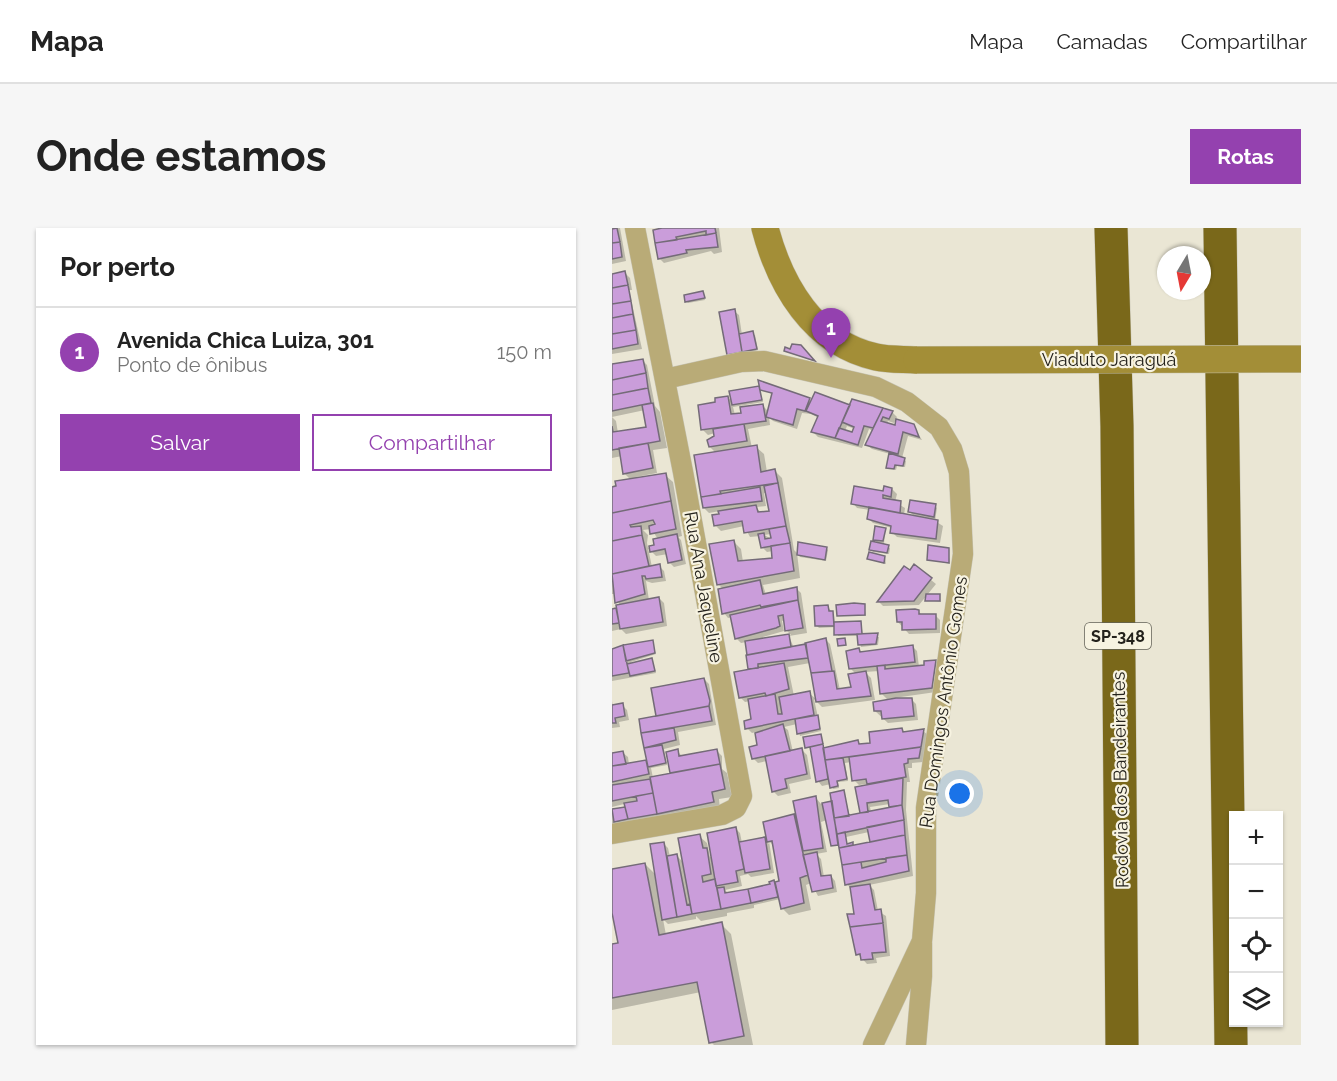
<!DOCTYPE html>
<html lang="pt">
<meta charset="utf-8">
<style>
:root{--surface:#fff;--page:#f6f6f6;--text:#222;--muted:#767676;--line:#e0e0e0;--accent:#9441af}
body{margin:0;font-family:Raleway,sans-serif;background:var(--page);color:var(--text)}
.controls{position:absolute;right:18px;bottom:18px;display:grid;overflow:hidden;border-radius:0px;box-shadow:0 2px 4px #0004}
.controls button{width:54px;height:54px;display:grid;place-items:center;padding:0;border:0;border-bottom:2px solid var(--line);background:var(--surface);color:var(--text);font:30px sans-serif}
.compass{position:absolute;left:545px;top:18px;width:54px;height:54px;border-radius:50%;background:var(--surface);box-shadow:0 2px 4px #0004;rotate:190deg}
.you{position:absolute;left:348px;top:566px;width:21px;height:21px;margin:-15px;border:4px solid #fff;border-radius:50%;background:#1a73e8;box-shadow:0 0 0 9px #1a73e833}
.badge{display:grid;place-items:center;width:39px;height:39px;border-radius:50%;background:var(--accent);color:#fff;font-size:20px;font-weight:700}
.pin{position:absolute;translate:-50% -50px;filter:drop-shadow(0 2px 3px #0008)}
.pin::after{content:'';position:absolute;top:32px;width:21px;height:18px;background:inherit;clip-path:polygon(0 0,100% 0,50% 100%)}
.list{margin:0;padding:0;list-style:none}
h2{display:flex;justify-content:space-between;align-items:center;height:78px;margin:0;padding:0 24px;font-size:26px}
h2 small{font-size:20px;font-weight:400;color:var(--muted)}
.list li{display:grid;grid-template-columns:39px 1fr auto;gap:18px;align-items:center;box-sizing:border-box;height:90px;padding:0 24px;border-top:2px solid var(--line)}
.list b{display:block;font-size:22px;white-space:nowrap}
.list p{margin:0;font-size:20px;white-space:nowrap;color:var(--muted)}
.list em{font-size:20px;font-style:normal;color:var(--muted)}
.actions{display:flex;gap:12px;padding:18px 24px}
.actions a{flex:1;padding:14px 0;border:2px solid var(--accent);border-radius:0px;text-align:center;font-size:21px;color:var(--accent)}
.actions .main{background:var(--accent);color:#fff}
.icon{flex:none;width:33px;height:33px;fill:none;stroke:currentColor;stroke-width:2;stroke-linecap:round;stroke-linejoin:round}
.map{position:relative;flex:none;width:689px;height:817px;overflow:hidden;border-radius:0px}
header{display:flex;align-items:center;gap:36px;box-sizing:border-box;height:84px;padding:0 30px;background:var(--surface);border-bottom:2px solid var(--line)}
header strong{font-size:28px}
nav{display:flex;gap:33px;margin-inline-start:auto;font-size:21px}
.intro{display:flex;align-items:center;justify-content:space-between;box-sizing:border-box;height:144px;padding:0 36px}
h1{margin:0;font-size:42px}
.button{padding:15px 27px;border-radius:0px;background:var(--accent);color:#fff;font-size:21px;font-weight:700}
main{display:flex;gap:36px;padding:0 36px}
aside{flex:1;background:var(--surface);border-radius:0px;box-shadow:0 2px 4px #0004}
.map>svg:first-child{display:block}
.shadow{fill:#0003;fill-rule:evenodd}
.building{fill:#ca9dda;stroke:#746b78;stroke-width:1.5}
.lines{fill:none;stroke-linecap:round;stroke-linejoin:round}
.minor-casing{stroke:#c6c3b3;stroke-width:21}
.secondary-casing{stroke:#c6c3b3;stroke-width:28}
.motorway-casing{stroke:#c6c3b3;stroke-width:34}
.minor{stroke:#b9ab77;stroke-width:20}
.secondary{stroke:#a38e37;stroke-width:27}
.motorway{stroke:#7a681a;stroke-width:33}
.secondary-bridge-casing{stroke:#c6c3b3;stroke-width:28;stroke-linecap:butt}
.secondary-bridge{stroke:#a38e37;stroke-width:27}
.labels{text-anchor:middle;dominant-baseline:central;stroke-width:4.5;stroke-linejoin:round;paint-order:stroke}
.shield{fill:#f7f3e1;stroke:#636157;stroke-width:1.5}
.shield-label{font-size:16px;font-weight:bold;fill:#24221c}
.street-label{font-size:18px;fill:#24221c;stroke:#f7f3e1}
</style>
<header>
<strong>Mapa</strong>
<nav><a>Mapa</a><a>Camadas</a><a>Compartilhar</a></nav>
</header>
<div class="intro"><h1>Onde estamos</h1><a class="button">Rotas</a></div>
<main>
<aside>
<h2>Por perto<small></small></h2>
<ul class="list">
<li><span class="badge">1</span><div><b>Avenida Chica Luiza, 301</b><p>Ponto de ônibus</p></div><em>150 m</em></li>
</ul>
<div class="actions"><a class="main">Salvar</a><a>Compartilhar</a></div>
</aside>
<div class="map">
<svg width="689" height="817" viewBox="0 0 689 817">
<rect width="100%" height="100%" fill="#eae6d4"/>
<path class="shadow" d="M 0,0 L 8,0 L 14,33 L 0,36 Z
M 54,0 L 107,0 L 110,24 L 102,26 L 99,23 L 52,35 L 47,30 Z
M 13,45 L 18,50 L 20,62 L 17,62 L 30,121 L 0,126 L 0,47 Z
M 91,67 L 93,72 L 76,75 L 74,73 Z
M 122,83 L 127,87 L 130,107 L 143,107 L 146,122 L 122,131 L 117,126 Z
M 188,118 L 201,133 L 173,123 Z
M 30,132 L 35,137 L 43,178 L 48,184 L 55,220 L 41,222 L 45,245 L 24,249 L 25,251 L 53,247 L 61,254 L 70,308 L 66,309 L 69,312 L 74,336 L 62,339 L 57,334 L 56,326 L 44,328 L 36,320 L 44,318 L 46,311 L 39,301 L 31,302 L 36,307 L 35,315 L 40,339 L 47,338 L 52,343 L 54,353 L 40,355 L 34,353 L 37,372 L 47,370 L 52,375 L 55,398 L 14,406 L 9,401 L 0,403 L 0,383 L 8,378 L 3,366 L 0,366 L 0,258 L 19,252 L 12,245 L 10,228 L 0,230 L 0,137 ZM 33,182 L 36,200 L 6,205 L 4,193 L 0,189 Z
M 149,159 L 200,174 L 238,179 L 241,172 L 280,184 L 285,189 L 282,195 L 276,193 L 275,196 L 283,199 L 301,197 L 310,212 L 296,208 L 290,230 L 294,233 L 293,239 L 285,238 L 284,242 L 276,239 L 278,226 L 260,221 L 255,217 L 261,203 L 257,201 L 250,220 L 206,209 L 201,204 L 207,190 L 199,186 L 190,185 L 185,201 L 161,193 L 157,189 L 158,197 L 136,201 L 140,220 L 144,219 L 152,226 L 155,244 L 163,243 L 170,250 L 182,322 L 186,326 L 214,320 L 216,322 L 214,333 L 188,329 L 185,325 L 188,350 L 151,357 L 154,367 L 184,360 L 189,365 L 195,405 L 177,408 L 182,420 L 213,411 L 218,416 L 228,462 L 241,460 L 244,446 L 238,440 L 247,421 L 250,425 L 300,418 L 305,423 L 307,439 L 324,433 L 328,438 L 324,464 L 275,471 L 270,466 L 267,443 L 253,444 L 259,450 L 263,472 L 210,479 L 202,471 L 209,503 L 188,508 L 185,496 L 172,499 L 176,502 L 181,524 L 190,522 L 195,527 L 199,551 L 177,556 L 179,565 L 166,568 L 161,563 L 155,533 L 146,535 L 141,530 L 147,518 L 144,504 L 140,505 L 135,500 L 141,493 L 138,473 L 133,474 L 128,469 L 137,443 L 134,414 L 129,415 L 124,410 L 120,389 L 116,390 L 112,385 L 111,361 L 106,356 L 122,314 L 129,321 L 131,334 L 162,331 L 161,323 L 155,324 L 150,319 L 148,308 L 138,309 L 132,298 L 109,303 L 104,298 L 102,288 L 109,287 L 108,283 L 97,285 L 92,280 L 104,225 L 98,219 L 103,205 L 96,207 L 91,202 L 105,176 L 116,169 L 121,175 L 146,160 L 151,174 L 121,179 L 123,187 L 150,177 L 157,184 L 161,167 ZM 235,198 L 243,201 L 241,206 L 233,203 ZM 152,265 L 155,265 L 159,284 L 149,285 L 144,279 L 154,278 ZM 159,306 L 160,311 L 152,307 ZM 173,392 L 175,403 L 179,407 L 151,412 L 151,409 L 172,403 L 170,393 ZM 198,435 L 205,472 L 197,465 L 182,468 L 176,439 Z
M 280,261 L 285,266 L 283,274 L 293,280 L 292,287 L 303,289 L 298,284 L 323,278 L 325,280 L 323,293 L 331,298 L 328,315 L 285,309 L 280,304 L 280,300 L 261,295 L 256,290 L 258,282 L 245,280 L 241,275 Z
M 273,302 L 272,317 L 278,320 L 277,326 L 261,324 L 259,322 L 268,317 L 262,311 Z
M 336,322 L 338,336 L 317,331 Z
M 273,329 L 274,336 L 257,330 Z
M 303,339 L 324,356 L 307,377 L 271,378 L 267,374 Z
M 327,368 L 329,374 L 315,372 Z
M 252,377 L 254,388 L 227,387 Z
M 216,379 L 222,387 L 223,395 L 249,394 L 251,408 L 267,409 L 266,417 L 249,419 L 246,408 L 226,408 L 224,399 L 207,400 L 205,398 Z
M 306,383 L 311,388 L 323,387 L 328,392 L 328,405 L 297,406 L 286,394 Z
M 40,414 L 44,426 L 19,434 L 20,436 L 40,432 L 44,445 L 0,453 L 0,422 Z
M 92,451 L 97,456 L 104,497 L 66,504 L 68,517 L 52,521 L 55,537 L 39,540 L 41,550 L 61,546 L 59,544 L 65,523 L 70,528 L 105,523 L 110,528 L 110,541 L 115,545 L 120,569 L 107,571 L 108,582 L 0,598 L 0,582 L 17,577 L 16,575 L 0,579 L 0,526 L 11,525 L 16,529 L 17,537 L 36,533 L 29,492 L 46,489 Z
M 300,472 L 304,476 L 306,492 L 276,495 L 263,483 Z
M 0,473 L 1,479 L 10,477 L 15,482 L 17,492 L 7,494 L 8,499 L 0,500 Z
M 290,501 L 293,505 L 311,503 L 316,507 L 311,534 L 300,535 L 300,540 L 296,540 L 298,554 L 295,554 L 294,582 L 301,648 L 257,657 L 262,662 L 266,683 L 274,688 L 278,728 L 264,730 L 265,735 L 255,736 L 246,726 L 239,661 L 235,656 L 228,618 L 220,617 L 215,592 L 209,594 L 215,624 L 204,626 L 209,631 L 212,649 L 219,648 L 223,653 L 225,664 L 206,668 L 199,655 L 194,657 L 199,682 L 177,687 L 170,680 L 168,671 L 142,677 L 142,680 L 115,685 L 115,688 L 89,693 L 84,688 L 84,691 L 56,696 L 51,691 L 54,707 L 109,696 L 119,706 L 141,817 L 102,817 L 99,814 L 89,764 L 0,782 L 0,717 L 8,716 L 0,677 L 0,643 L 33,636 L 45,648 L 51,615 L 56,620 L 58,629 L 65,628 L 72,635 L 87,608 L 95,615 L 98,629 L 100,628 L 123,600 L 128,605 L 130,615 L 152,611 L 157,616 L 153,595 L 182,588 L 186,592 L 204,570 L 209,576 L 221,574 L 232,564 L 238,589 L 250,587 L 260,555 L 247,557 L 242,552 L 239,534 L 233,535 L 236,553 L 226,554 L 227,560 L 221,561 L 219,556 L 210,558 L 206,553 L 200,520 L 195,519 L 208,507 L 210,517 L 214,521 L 246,514 L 249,517 L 260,516 ZM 278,576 L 279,580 L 259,584 L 258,579 ZM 257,604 L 260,615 L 236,620 L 234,609 ZM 157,613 L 163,619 L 169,654 L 117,666 L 113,662 L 130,658 L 128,648 L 136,646 L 139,649 L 162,645 Z"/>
<path class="building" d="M 5,0 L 8,14 L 0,15 L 0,1 Z
M 50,0 L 103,0 L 104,5 L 94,7 L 94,3 L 64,9 L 65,12 L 43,15 L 41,2 Z
M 104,5 L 106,19 L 74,22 L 75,25 L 46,31 L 43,15 Z
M 8,14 L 10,29 L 0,31 L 0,15 Z
M 13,43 L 16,57 L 0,60 L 0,46 Z
M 16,57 L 19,73 L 0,76 L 0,60 Z
M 91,63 L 93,70 L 73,74 L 72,67 Z
M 19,73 L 21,86 L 0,90 L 0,76 Z
M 123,81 L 130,124 L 115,127 L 107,84 Z
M 21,86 L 24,102 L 0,106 L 0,90 Z
M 24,102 L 26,116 L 0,121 L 0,106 Z
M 141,103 L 145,121 L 130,124 L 127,106 Z
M 180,116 L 189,117 L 203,133 L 172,123 L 173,119 L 178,121 Z
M 31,131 L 34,145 L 0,152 L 0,136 Z
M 34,145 L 36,160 L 0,167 L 0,152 Z
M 146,152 L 198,170 L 193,183 L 185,181 L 181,197 L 154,189 L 160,165 L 148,162 Z
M 147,158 L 150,172 L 120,177 L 117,163 Z
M 36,160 L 39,175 L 0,183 L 0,167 Z
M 203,164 L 238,177 L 223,210 L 199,204 L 206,188 L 194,183 Z
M 116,168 L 119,186 L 129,185 L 128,179 L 151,176 L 154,193 L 89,202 L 86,177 L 103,174 L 103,170 Z
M 240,171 L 271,180 L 261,200 L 252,198 L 246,217 L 223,210 L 227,200 L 240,204 L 242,199 L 230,194 Z
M 41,175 L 48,213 L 0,222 L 0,198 L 1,204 L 34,199 L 30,177 Z
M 271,180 L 281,183 L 277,191 L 271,189 L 269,193 L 283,197 L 284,191 L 302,196 L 304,201 L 307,209 L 291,204 L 286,226 L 253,217 Z
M 132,196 L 135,213 L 97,219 L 95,212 L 102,208 L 101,201 Z
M 36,215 L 41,240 L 11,246 L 7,220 Z
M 145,217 L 149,244 L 163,241 L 166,255 L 108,263 L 109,266 L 89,269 L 82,227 Z
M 277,225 L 293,230 L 291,238 L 283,237 L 282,241 L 274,240 Z
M 54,245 L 59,273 L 0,285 L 0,259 L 4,258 L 3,253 Z
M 166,255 L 174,298 L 132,305 L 130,293 L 102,298 L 100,287 L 107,286 L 106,283 L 144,277 L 146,284 L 157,283 L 152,258 Z
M 242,258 L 271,263 L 272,258 L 280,260 L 279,269 L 271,267 L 271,270 L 289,273 L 288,285 L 239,276 Z
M 148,259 L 150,273 L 91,280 L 89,269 Z
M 298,272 L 324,276 L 322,289 L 296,284 Z
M 59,273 L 64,301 L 38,306 L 37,298 L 43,296 L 41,292 L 18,297 L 19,299 L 29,298 L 30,307 L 0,313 L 0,285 Z
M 257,279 L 326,292 L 324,311 L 278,305 L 279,298 L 255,291 Z
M 174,298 L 178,315 L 149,320 L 146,306 L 152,305 L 153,311 L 159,310 L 157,301 Z
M 263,298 L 274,300 L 271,313 L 261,312 Z
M 65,306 L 70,332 L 56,335 L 53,321 L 38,324 L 37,318 L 42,317 L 41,311 Z
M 30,307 L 37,338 L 0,346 L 0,313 Z
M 122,312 L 126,333 L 160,330 L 159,318 L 178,315 L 182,343 L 105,357 L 97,316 Z
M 259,313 L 277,317 L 275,325 L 257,322 Z
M 186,314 L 215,319 L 213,332 L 185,327 Z
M 316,317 L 337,320 L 337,335 L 315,332 Z
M 257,324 L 273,328 L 272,335 L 255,331 Z
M 48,336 L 50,349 L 34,351 L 33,348 L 30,348 L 33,366 L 3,375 L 0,346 Z
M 302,336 L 320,350 L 302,373 L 265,374 L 292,338 L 298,342 Z
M 148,352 L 151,366 L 185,359 L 186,372 L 149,379 L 148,377 L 110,386 L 106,361 Z
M 314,366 L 328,366 L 328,373 L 313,373 Z
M 47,369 L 51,394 L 8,401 L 4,377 Z
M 186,372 L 191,400 L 173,403 L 171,387 L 166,388 L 168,398 L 164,400 L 123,411 L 118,387 Z
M 242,375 L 253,376 L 253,387 L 225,388 L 224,377 Z
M 216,377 L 217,383 L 221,383 L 222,398 L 203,398 L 202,378 Z
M 4,380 L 7,395 L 0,396 L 0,381 Z
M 303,381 L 307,382 L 307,386 L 324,386 L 324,401 L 290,402 L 290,394 L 285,394 L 284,382 Z
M 249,393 L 250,406 L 222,407 L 222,394 Z
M 266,405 L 264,416 L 246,417 L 245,406 Z
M 177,406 L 179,419 L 135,427 L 133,413 Z
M 214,410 L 220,443 L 199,445 L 193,415 Z
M 233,410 L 234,417 L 226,418 L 225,411 Z
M 41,412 L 43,425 L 14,433 L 11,417 Z
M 194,416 L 196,430 L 146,436 L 146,440 L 136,441 L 134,427 Z
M 11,417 L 17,445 L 0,448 L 0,421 Z
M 301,417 L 303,434 L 237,441 L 234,423 L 247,420 L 248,424 Z
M 40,430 L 43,443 L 18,448 L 15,436 Z
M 324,432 L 320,460 L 268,466 L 265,438 L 273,437 L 273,441 L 312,437 L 312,433 Z
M 172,435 L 177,461 L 154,468 L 153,465 L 127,470 L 122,444 Z
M 222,443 L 225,461 L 239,459 L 236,446 L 254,443 L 259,468 L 204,474 L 199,445 Z
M 92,450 L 98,473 L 97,478 L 44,488 L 39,460 Z
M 198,463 L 202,487 L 133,501 L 132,493 L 139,491 L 136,471 L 163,466 L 166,486 L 170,486 L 167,469 Z
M 284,470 L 300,470 L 302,488 L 270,491 L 269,483 L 262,483 L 261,474 Z
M 11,475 L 13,488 L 3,490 L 4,495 L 0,495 L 0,477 Z
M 97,478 L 100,493 L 29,505 L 27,491 Z
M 206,487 L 208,501 L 185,506 L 183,491 Z
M 171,496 L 178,523 L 140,531 L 137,519 L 145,517 L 143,505 Z
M 62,500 L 64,512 L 32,520 L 29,505 Z
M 290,500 L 291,504 L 312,501 L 309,519 L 213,532 L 211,520 L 246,512 L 247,516 L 258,515 L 257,504 Z
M 209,506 L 211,516 L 193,520 L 191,509 Z
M 211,516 L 216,551 L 204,554 L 198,519 Z
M 50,517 L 54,535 L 36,539 L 32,520 Z
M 309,519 L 307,530 L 296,531 L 296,535 L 292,536 L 294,549 L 255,556 L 254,551 L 240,553 L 237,529 Z
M 190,520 L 195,546 L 173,551 L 175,560 L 160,564 L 153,528 Z
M 66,521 L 67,528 L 105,521 L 108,536 L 58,545 L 54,524 Z
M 11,523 L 14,536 L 0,538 L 0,525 Z
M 231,530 L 235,551 L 225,553 L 226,558 L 218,560 L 213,532 Z
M 34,532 L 37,546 L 0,554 L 0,538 Z
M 108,536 L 113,561 L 100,564 L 102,574 L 45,586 L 38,549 Z
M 291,550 L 290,577 L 277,579 L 276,572 L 255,575 L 256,584 L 248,585 L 243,559 Z
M 38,551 L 41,565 L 0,573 L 0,557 Z
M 232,562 L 237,588 L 222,590 L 218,565 Z
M 41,565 L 45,586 L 16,591 L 12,575 L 25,573 L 24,568 Z
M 204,568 L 211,620 L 191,623 L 181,573 Z
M 220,573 L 226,617 L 219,618 L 210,575 Z
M 290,577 L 292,592 L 225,606 L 222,590 Z
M 13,579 L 16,591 L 2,594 L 0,581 Z
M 182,586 L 196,647 L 188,650 L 192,675 L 169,681 L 163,654 L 167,653 L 160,613 L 155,614 L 151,594 Z
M 292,592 L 293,607 L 258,614 L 255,599 Z
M 124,599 L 132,641 L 124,643 L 126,654 L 104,658 L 95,605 Z
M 233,604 L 235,616 L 241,614 L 241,617 L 227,620 L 225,606 Z
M 88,606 L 91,620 L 95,620 L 99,646 L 90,648 L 91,654 L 103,651 L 109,681 L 80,686 L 66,610 Z
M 293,607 L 295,627 L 230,637 L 227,620 Z
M 153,609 L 158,641 L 133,645 L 127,614 Z
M 52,614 L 65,689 L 50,692 L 38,616 Z
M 205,624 L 209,648 L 219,647 L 221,660 L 200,664 L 191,627 Z
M 65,626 L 75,677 L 78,676 L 80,686 L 65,689 L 55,628 Z
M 295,627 L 297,643 L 233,657 L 230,637 L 249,634 L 250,640 L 274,634 L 274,630 Z
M 33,635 L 47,707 L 110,694 L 132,808 L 97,815 L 85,754 L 0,770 L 0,716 L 6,715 L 0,685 L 0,641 Z
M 162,652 L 166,669 L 139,675 L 136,661 L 158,656 L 157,654 Z
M 258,656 L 263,682 L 269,681 L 271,695 L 238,699 L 235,686 L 242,686 L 238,659 Z
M 112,659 L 113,665 L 136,661 L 139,675 L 109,681 L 105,660 Z
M 271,695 L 274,724 L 260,725 L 261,731 L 249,732 L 248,726 L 244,727 L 238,699 Z"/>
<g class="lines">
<g class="minor-casing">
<path id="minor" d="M 53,151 L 129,134 L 152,133 L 264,159 L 295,174 L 327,199 L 340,221 L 347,244 L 351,326 L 314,580 L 314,665 L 310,713 L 261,817
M 0,606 L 110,587 L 124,580 L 130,568 L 71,244 L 23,0
M 304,817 L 310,748 L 310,715"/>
</g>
<g class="secondary-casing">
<path id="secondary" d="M 153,0 C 168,57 201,115 264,129 C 277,132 291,131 305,132"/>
</g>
<g class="motorway-casing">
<path id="motorway" d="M 499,0 L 505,198 L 510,817
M 608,0 L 619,817"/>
</g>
<use href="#minor" class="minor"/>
<use href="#secondary" class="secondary"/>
<use href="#motorway" class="motorway"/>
<g class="secondary-bridge-casing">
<path id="secondary-bridge" d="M 305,132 L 689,131"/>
</g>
<use href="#secondary-bridge" class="secondary-bridge"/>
</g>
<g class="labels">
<rect class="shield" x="473" y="395" width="66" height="26" rx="4.5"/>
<g class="shield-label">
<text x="506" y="408">SP-348</text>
</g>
<g class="street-label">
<text x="497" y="131">Viaduto Jaraguá</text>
<text transform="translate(92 359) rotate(80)">Rua Ana Jaqueline</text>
<text transform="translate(331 474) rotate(-82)">Rua Domingos Antônio Gomes</text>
<text transform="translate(508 552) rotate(-91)">Rodovia dos Bandeirantes</text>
</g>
</g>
</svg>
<div class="controls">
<button>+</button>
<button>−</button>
<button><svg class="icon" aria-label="locate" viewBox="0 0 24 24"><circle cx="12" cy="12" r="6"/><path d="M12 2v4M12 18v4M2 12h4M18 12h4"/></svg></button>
<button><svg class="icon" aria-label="layers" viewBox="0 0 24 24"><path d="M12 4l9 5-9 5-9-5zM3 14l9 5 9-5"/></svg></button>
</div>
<svg class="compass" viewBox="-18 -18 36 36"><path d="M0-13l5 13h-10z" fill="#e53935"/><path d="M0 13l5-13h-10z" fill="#767676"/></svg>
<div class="you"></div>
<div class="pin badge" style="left:219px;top:130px">1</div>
</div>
</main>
